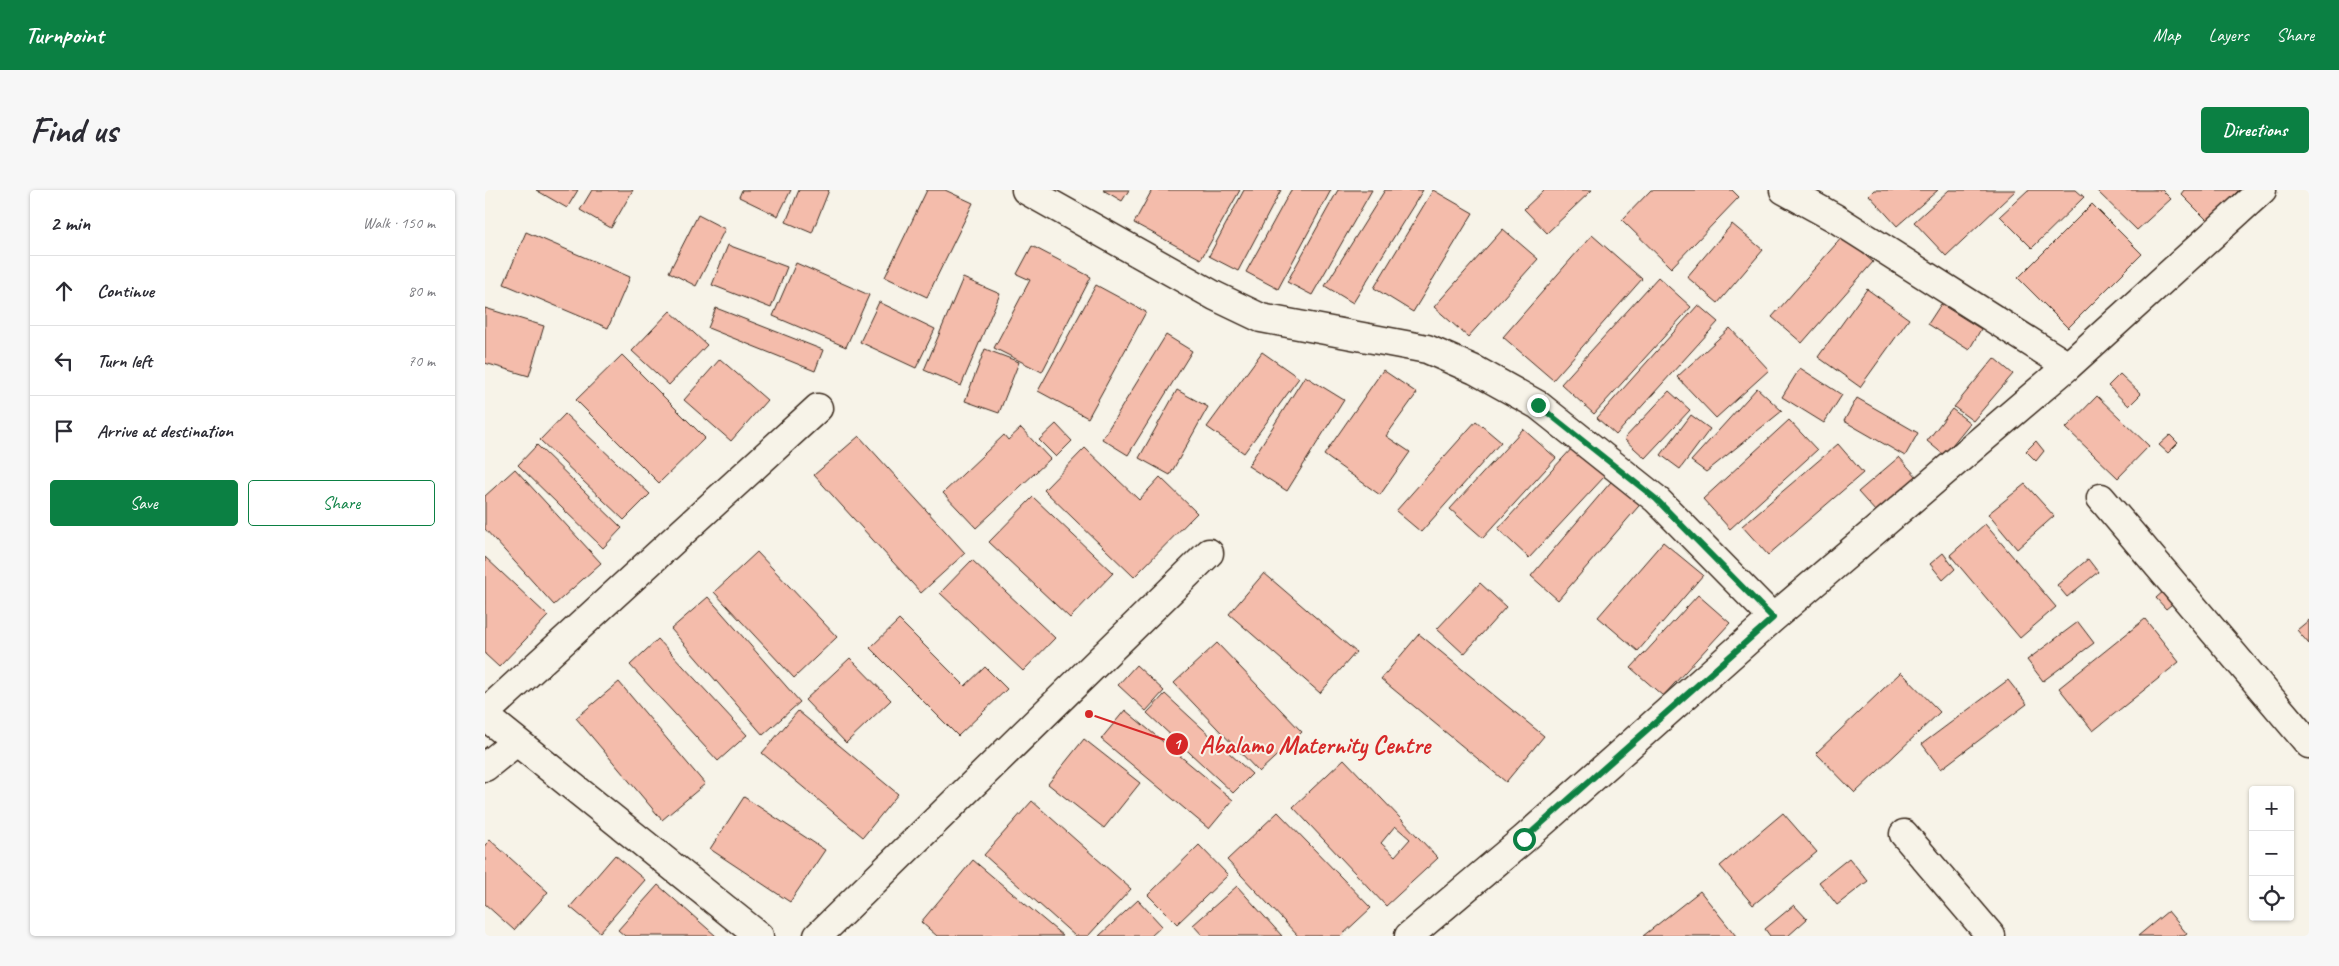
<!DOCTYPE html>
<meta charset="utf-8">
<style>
:root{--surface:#fff;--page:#f7f7f7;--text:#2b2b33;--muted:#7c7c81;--line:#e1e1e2;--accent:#0b8043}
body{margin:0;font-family:Caveat,sans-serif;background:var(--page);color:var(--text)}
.controls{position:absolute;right:15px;bottom:15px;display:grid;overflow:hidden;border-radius:5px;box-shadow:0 1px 4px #0004}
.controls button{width:45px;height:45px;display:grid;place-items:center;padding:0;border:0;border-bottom:1px solid var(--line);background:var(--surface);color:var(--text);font:25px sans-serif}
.stop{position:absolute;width:15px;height:15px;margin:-11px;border:4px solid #0b8043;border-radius:50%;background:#fff}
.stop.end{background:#0b8043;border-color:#fff;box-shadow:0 1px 5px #0008}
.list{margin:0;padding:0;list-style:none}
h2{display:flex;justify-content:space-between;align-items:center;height:65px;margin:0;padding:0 20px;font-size:21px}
h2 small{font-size:16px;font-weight:400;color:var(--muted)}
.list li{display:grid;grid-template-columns:32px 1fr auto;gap:15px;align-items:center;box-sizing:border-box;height:70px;padding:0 20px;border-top:1px solid var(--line)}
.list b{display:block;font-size:19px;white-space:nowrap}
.list em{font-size:16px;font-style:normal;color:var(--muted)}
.actions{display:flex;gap:10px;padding:15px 20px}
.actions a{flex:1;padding:11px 0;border:1px solid var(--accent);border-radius:5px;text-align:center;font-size:18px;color:var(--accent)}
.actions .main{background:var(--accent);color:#fff}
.icon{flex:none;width:28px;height:28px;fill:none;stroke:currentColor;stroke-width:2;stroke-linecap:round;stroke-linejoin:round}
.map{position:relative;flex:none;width:1824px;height:746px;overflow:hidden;border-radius:5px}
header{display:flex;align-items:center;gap:30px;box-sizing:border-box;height:70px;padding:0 25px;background:var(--accent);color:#fff}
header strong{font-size:24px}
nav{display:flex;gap:28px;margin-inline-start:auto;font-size:18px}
.intro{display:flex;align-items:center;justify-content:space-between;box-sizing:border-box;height:120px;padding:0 30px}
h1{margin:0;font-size:35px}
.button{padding:12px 22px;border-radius:5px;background:var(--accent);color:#fff;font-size:18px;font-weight:700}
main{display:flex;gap:30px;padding:0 30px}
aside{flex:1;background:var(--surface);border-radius:5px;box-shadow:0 1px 4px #0004}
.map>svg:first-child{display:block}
.building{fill:#f4bcab;stroke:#3b2a1e;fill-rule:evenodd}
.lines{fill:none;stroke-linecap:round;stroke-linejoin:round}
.minor-casing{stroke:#3b2a1e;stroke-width:31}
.minor{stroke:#f7f3e8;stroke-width:28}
.route{stroke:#0b8043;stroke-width:6}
.leader{fill:none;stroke:#d62828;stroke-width:2}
.callout-dot{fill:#d62828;stroke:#f7f3e8;stroke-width:2}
.mark-label{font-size:15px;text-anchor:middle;font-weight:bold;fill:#fff}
.callout-label{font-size:25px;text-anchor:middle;font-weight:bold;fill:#d62828;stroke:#f7f3e8;stroke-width:4;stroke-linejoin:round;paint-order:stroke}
</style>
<header>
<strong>Turnpoint</strong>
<nav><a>Map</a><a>Layers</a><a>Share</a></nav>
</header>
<div class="intro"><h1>Find us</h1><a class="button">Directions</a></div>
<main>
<aside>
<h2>2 min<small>Walk · 150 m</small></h2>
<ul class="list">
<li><svg class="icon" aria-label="ahead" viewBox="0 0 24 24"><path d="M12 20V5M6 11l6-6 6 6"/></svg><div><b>Continue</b></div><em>80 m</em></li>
<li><svg class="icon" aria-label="left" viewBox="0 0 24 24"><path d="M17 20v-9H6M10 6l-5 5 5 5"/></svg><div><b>Turn left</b></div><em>70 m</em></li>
<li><svg class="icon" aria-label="arrive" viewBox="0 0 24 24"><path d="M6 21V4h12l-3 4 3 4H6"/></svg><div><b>Arrive at destination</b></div></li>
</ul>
<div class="actions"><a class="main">Save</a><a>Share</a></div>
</aside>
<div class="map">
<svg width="1824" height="746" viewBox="0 0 1824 746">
<rect width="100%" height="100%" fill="#f7f3e8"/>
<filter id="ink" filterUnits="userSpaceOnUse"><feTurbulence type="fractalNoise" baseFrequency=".02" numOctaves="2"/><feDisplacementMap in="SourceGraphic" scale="10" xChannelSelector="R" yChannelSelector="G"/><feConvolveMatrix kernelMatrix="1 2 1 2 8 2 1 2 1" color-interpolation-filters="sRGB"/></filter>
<g filter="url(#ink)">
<path class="building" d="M 51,0 L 93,0 L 82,18 Z
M 107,0 L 148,0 L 126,38 L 95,20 Z
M 257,0 L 306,0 L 293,26 L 254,7 Z
M 314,0 L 344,0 L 327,43 L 301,32 Z
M 442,0 L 460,0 L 488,13 L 442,107 L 400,87 Z
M 618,0 L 644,0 L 637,11 Z
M 667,0 L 755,0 L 716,69 L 649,33 Z
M 759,0 L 796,0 L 753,81 L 724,66 Z
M 806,0 L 846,0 L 793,99 L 761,82 Z
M 853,0 L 887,0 L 827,105 L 802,92 Z
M 900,0 L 938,0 L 868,113 L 840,96 Z
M 948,0 L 988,23 L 928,122 L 889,98 Z
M 1059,0 L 1107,0 L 1062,43 L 1039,19 Z
M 1166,0 L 1247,0 L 1254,7 L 1186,78 L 1137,30 Z
M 1389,0 L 1453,0 L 1412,36 L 1384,5 Z
M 1464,0 L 1531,0 L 1461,66 L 1429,32 Z
M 1543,0 L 1591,0 L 1599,7 L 1547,58 L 1515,26 Z
M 1611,0 L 1677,0 L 1686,9 L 1652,40 Z
M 1699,0 L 1754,0 L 1723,31 L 1696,4 Z
M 1607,14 L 1657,64 L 1583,138 L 1533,88 Z
M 213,25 L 240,39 L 211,96 L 184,82 Z
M 1247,34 L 1278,60 L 1233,113 L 1202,87 Z
M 1018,39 L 1053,69 L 983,147 L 949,117 Z
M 41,42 L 145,87 L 123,138 L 19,94 Z
M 1107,45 L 1157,89 L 1068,190 L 1018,147 Z
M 1358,46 L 1388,72 L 1317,153 L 1287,127 Z
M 243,55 L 302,77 L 286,118 L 227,95 Z
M 547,56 L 606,87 L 557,182 L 509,158 L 545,90 L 532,84 Z
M 311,73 L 384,105 L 361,157 L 288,126 Z
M 1173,87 L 1206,117 L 1109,224 L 1076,194 Z
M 478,88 L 515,104 L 476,196 L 439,180 Z
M 611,95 L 661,122 L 603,228 L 553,201 Z
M 1382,99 L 1424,129 L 1375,197 L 1333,167 Z
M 394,112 L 450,139 L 431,178 L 375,152 Z
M 1456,114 L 1496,139 L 1484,160 L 1443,134 Z
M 1213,115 L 1233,132 L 1131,245 L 1112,228 Z
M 0,118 L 59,136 L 44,186 L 0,173 Z
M 231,118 L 338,160 L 330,181 L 223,138 Z
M 185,121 L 222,155 L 184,195 L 147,161 Z
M 1245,138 L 1284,180 L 1231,228 L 1192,187 Z
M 681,145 L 707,161 L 643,265 L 617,249 Z
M 500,159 L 534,172 L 514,223 L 480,211 Z
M 777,162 L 814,188 L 759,263 L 722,237 Z
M 137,165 L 220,248 L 174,293 L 91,210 Z
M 1509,168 L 1528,184 L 1488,231 L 1469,217 Z
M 235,169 L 282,210 L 246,251 L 199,210 Z
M 1315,178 L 1357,205 L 1339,233 L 1297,207 Z
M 898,180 L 932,203 L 901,246 L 925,262 L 895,305 L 839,265 Z
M 1635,184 L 1656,204 L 1644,216 L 1623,196 Z
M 820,186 L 859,210 L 802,301 L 763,276 Z
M 1272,198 L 1297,221 L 1221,282 L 1206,271 Z
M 692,200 L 723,217 L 685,285 L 654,268 Z
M 1184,201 L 1205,220 L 1160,268 L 1139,249 Z
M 1612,206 L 1664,256 L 1633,288 L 1581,238 Z
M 1372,208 L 1433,243 L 1420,266 L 1359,231 Z
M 1467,219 L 1485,233 L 1459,265 L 1442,251 Z
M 80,224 L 165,304 L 139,330 L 55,250 Z
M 1206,225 L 1225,239 L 1195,279 L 1176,265 Z
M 1304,230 L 1332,260 L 1245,339 L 1218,309 Z
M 991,231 L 1016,252 L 936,342 L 911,321 Z
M 571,234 L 587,251 L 571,267 L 554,250 Z
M 536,238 L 565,269 L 491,338 L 458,303 L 519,245 L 523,250 Z
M 1038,239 L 1071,268 L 998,348 L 965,319 Z
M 1685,245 L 1693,253 L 1683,263 L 1674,255 Z
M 374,246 L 480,363 L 436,403 L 329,285 Z
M 1551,251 L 1559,261 L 1551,271 L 1541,261 Z
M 1353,254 L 1378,283 L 1283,365 L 1257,336 Z
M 52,255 L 137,338 L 118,358 L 33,275 Z
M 1089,256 L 1120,286 L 1044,368 L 1013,339 Z
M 600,258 L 654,310 L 675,287 L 712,323 L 649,387 L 559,300 Z
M 1414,267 L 1432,287 L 1391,322 L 1373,302 Z
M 30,279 L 116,373 L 69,415 L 0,339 L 0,306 Z
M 1131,286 L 1159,310 L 1073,410 L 1046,386 Z
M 1540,294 L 1569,326 L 1532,359 L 1503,324 Z
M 548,307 L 628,383 L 585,428 L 504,352 Z
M 1500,334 L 1571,417 L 1535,448 L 1465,365 Z
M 1178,352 L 1218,385 L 1153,461 L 1113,427 Z
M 272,362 L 352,447 L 309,488 L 229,402 Z
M 1458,363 L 1470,379 L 1458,390 L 1445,374 Z
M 0,367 L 63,426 L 14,477 L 0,464 Z
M 1603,369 L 1613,382 L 1582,407 L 1572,395 Z
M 487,370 L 570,448 L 538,481 L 455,403 Z
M 779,383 L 871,462 L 835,503 L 744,424 Z
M 995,393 L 1021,417 L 979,464 L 952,439 Z
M 1681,399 L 1692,410 L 1681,419 L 1671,408 Z
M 1213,405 L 1245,433 L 1178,506 L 1146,478 Z
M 223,407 L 315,512 L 278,545 L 186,439 Z
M 1660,429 L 1694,472 L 1608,541 L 1574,498 Z
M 414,430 L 480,496 L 500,477 L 522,499 L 473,546 L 385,458 Z
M 1824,430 L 1824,454 L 1812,440 Z
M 1593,432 L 1609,453 L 1558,491 L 1542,470 Z
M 934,444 L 1059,546 L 1021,592 L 896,489 Z
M 173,449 L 262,545 L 233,571 L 145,475 Z
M 732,453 L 817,542 L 774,582 L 689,493 Z
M 365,468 L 406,510 L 361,553 L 320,510 Z
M 651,475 L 679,501 L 661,521 L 633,495 Z
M 1416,482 L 1455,522 L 1370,603 L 1331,563 Z
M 1523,490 L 1542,514 L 1456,579 L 1437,554 Z
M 134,492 L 220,594 L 177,630 L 91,528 Z
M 680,504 L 767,584 L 748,603 L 662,523 Z
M 640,520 L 748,610 L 724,639 L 616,549 Z
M 313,521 L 413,604 L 378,647 L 277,563 Z
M 599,549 L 655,593 L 619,638 L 563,594 Z
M 859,569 L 953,668 L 901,716 L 808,617 ZM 910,636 L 925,649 L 910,666 L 896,653 Z
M 259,607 L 340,660 L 305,712 L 225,659 Z
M 547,611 L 646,699 L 603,746 L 590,746 L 499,665 Z
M 793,622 L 886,718 L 856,746 L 813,746 L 742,670 Z
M 1298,623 L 1332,662 L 1268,715 L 1235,676 Z
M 5,650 L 63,702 L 29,740 L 0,714 L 0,655 Z
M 714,655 L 743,685 L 692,734 L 663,705 Z
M 130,665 L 160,690 L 115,742 L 85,717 Z
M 1364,668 L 1383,691 L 1352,715 L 1334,692 Z
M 488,670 L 578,746 L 452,746 L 436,732 Z
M 173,695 L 231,746 L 140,746 L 133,740 Z
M 752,696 L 797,746 L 718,746 L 708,735 Z
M 1215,701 L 1251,746 L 1158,746 Z
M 653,710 L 677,736 L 666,746 L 614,746 Z
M 1309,715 L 1322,729 L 1303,746 L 1285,746 L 1280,739 Z
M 1683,721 L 1702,744 L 1699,746 L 1653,746 Z"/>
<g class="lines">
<g class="minor-casing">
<path id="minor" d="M 541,0 L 730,106 L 776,128 L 942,159 L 990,180 L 1053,215 L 1171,309 L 1288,428
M 1299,0 L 1350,28 L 1583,176
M 1616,308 L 1824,554
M 0,523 L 333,218
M 0,526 L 274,746
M 0,577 L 31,552
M 1419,644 L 1506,746
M 333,746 L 724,363
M 924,746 L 1039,649 L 1288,428 L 1583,176 L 1777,0"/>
</g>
<use href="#minor" class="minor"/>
</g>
</g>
<g class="lines" filter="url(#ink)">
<path class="route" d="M 1039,649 L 1288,428 L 1171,309 L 1053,215"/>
</g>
<path class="leader" d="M604 524L692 554"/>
<g class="callout-dot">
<circle cx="604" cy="524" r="5"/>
<circle cx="692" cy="554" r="12"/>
</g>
<g class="mark-label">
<text x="692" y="559">1</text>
</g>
<g class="callout-label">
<text x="830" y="563">Abalamo Maternity Centre</text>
</g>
</svg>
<div class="controls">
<button>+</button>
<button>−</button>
<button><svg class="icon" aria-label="locate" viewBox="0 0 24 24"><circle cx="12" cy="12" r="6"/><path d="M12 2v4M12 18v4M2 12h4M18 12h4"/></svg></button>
</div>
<div class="stop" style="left:1039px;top:649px"></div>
<div class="stop end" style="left:1053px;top:215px"></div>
</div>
</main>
